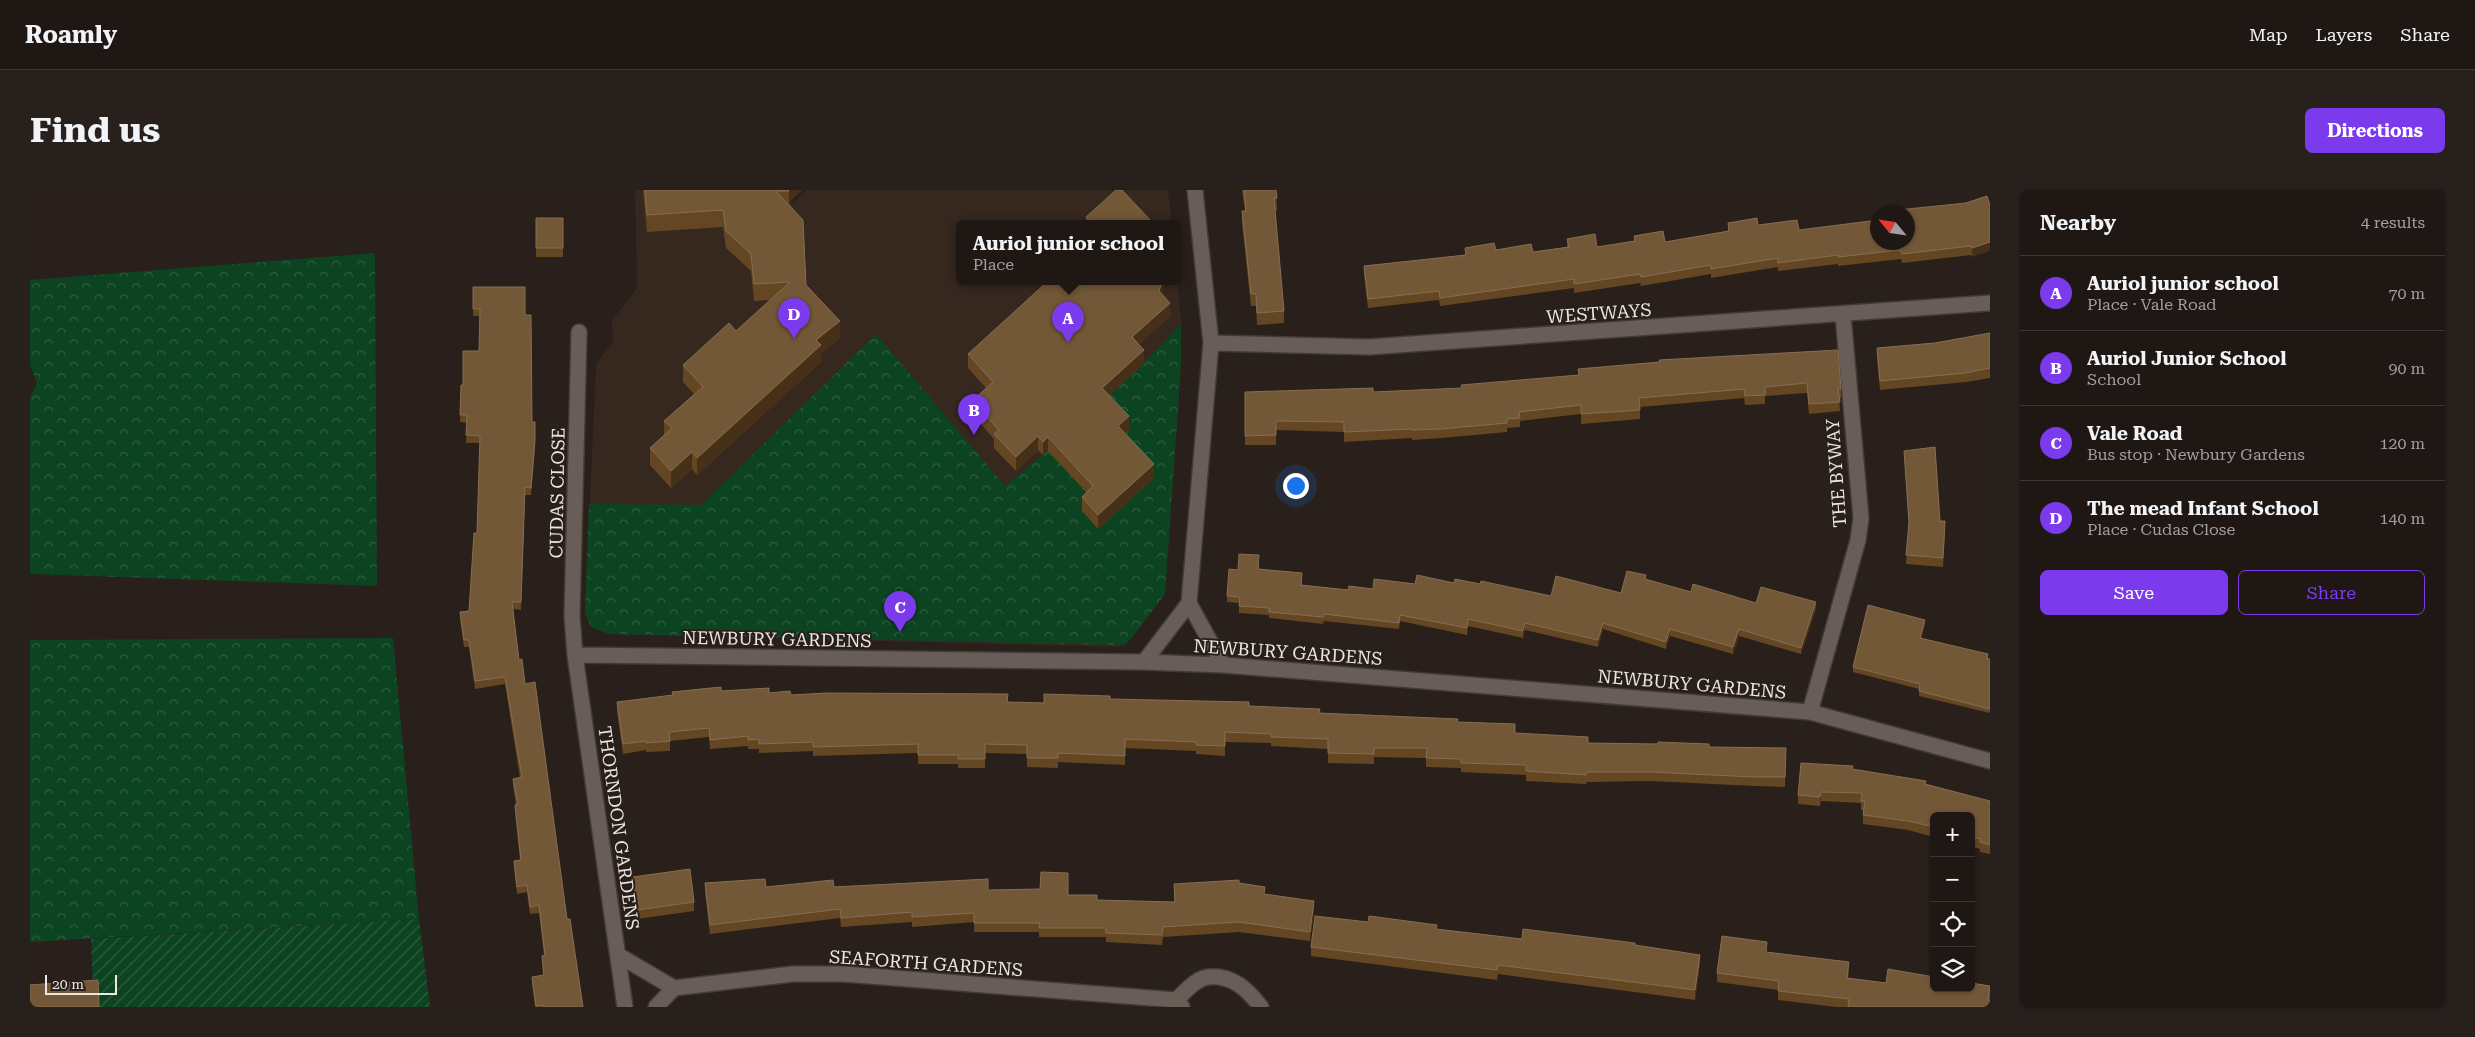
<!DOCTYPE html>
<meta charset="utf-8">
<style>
:root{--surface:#1f1714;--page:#27201d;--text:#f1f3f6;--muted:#a19fa0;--line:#3c3634;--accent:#7c3aed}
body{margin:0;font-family:"Roboto Serif",serif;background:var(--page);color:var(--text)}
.controls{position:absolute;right:15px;bottom:15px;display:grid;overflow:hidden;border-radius:8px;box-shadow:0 1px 4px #0004}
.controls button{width:45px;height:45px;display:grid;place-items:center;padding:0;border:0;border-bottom:1px solid var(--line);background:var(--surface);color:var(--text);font:25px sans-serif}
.compass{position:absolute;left:1840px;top:15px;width:45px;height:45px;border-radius:50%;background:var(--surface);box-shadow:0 1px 4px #0004;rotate:299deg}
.scale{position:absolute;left:15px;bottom:12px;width:72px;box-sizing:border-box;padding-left:5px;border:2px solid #ece6e3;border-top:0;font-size:14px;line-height:18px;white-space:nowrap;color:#ece6e3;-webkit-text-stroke:4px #291f1b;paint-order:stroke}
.you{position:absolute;left:1265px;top:295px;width:18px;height:18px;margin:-12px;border:4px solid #fff;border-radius:50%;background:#1a73e8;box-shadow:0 0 0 8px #1a73e833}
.badge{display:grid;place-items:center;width:32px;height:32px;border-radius:50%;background:var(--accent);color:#fff;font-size:16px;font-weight:700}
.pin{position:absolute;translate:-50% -41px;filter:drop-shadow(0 1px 2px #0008)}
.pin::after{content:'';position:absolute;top:26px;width:18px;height:15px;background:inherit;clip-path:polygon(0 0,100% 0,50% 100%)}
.popup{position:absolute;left:926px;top:30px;width:225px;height:65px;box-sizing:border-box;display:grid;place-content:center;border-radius:8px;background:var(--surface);filter:drop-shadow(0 1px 4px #0005);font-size:16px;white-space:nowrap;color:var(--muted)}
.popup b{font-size:19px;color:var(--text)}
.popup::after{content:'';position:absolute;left:50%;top:100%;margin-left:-10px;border:10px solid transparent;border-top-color:var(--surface)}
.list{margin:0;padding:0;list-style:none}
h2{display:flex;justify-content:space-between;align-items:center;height:65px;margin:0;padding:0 20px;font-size:21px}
h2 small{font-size:16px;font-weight:400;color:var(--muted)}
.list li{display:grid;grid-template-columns:32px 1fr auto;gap:15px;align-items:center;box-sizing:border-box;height:75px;padding:0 20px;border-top:1px solid var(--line)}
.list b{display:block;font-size:19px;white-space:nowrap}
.list p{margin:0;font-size:16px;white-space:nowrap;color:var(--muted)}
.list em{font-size:16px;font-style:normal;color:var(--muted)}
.actions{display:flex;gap:10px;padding:15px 20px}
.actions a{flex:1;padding:11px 0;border:1px solid var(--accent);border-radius:8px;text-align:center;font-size:18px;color:var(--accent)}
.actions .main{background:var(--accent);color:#fff}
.icon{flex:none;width:28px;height:28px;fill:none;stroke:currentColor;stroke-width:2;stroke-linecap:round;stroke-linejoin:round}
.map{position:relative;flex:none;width:1960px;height:817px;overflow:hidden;border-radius:8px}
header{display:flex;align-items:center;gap:30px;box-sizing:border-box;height:70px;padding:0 25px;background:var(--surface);border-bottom:1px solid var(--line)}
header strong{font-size:24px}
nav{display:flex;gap:28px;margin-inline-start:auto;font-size:18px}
.intro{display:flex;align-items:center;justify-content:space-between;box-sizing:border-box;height:120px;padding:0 30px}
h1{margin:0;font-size:35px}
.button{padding:12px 22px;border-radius:8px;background:var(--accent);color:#fff;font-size:18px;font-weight:700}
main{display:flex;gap:30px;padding:0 30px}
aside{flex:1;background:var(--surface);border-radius:8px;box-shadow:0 1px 4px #0004}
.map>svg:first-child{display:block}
.built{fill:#36271f}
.park{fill:url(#park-crowns)}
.garden{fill:url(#garden-furrows)}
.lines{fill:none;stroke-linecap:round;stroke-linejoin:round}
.minor-casing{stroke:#413a37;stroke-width:18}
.minor{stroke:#685d57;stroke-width:15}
.wall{fill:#644722}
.shaded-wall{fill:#463017}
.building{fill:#735837;stroke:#866e52}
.labels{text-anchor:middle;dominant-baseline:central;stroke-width:4;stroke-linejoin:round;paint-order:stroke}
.street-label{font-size:18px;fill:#ece6e3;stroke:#291f1b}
</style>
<header>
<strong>Roamly</strong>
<nav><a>Map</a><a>Layers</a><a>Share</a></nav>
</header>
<div class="intro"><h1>Find us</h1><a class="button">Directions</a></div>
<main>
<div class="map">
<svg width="1960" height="817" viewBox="0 0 1960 817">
<defs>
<pattern id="park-crowns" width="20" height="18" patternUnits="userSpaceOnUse" patternTransform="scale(1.25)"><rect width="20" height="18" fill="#0c4321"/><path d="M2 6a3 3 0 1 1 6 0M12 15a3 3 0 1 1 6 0" fill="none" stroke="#305e41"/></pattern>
<pattern id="garden-furrows" width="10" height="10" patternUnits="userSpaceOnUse" patternTransform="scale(1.25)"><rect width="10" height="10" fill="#0c4321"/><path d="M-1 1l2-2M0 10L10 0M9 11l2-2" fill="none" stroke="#305e41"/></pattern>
</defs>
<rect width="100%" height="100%" fill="#291f1b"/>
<path class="built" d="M 605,0 L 751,0 L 762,13 L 777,0 L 1138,0 L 1142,34 L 929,34 L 929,92 L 1147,92 L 1151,130 L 1151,176 L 1135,404 L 1101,449 L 1094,455 L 1087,457 L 577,444 L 561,437 L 555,423 L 566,174 L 583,152 L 582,130 L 607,98 Z"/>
<path class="park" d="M 345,63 L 347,396 L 0,384 L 0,207 L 7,193 L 0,175 L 0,90 Z
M 1151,134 L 1151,176 L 1135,404 L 1101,449 L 1094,455 L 580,444 L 561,437 L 555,423 L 559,314 L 671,315 L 846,144 L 975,296 C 1037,246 1096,192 1151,134 Z
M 363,448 L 389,729 L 0,752 L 0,450 Z"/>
<path class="garden" d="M 389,729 L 400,817 L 64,817 L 61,749 Z"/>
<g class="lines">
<g class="minor-casing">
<path id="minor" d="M 549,142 L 542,426 L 545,465 L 595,817
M 1181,153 L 1339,157 L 1960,113
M 1159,413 L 1193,475
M 545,465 L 1114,472 L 1193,475 L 1780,522 L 1960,571
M 1114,472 L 1159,413 L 1181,153 L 1165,0
M 1780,522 L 1828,350 L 1831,328 L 1813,125
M 588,765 L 644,798
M 1146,810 C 1155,802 1165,789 1178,787 C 1202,784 1218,800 1231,817
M 626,817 L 644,798 L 763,784 L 814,784 L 1146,810 L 1152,817"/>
</g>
<use href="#minor" class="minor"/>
</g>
<path class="wall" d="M 613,0 L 772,0 L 759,12 L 759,14 L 776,95 L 810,148 L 791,163 L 791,172 L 667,285 L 662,279 L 641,298 L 620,275 L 620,258 L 634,245 L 634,231 L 664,204 L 653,192 L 653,175 L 706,141 L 740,110 L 724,111 L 721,81 L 696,58 L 693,37 L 617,42 Z
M 1212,0 L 1246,0 L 1247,20 L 1245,20 L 1254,121 L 1254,133 L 1227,135 L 1226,116 L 1221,116 L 1212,33 L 1212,21 L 1215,21 Z
M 1957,6 L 1942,67 L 1941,65 L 1872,73 L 1871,69 L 1808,76 L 1808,74 L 1748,81 L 1748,77 L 1681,88 L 1681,84 L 1611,96 L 1610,93 L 1544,103 L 1544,98 L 1410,116 L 1409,110 L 1338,118 L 1334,85 L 1334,76 L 1435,65 L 1435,58 L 1503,62 L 1537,57 L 1537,49 L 1567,57 L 1604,51 L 1604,46 L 1635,52 L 1698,41 L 1698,33 L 1728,35 L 1769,40 L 1848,52 L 1936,13 Z
M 1056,27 L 1122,34 L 1056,34 Z
M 506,28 L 533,28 L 533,67 L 506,67 Z
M 1133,92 L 1133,101 L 1132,104 L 1140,126 L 1109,154 L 1114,174 L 1079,205 L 1099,240 L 1095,243 L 1124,288 L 1068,339 L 1052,321 L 1052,307 L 1056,302 L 1018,261 L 1013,265 L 1008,260 L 986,281 L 964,258 L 964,249 L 942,224 L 942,211 L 956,198 L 938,178 L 938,164 Z
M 443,97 L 495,125 L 502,232 L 505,257 L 501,305 L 495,305 L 491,420 L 483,419 L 489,470 L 495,494 L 553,817 L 505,817 L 502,794 L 502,787 L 513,786 L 512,766 L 514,765 L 509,723 L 500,724 L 497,702 L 487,704 L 484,678 L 484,671 L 490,670 L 485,622 L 485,615 L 486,615 L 483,596 L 483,589 L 490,588 L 475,494 L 445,499 L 439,457 L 434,457 L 430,429 L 430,422 L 439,421 L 447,343 L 450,253 L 436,253 L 437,233 L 430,232 L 431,195 L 433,195 L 449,161 L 450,126 L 443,126 Z
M 1960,143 L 1960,188 L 1936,192 L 1850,200 L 1847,167 L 1847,158 L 1905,153 Z
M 1630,172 L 1811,199 L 1811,208 L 1809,208 L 1810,221 L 1779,224 L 1777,203 L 1735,206 L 1735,214 L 1715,215 L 1714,208 L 1610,217 L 1610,229 L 1551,234 L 1551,224 L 1490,231 L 1490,237 L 1477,238 L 1477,242 L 1411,248 L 1382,250 L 1382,248 L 1314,252 L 1314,242 L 1246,240 L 1246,255 L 1215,255 L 1215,202 L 1343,202 L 1431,198 L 1548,185 Z
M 1874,261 L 1915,341 L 1913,377 L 1876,374 L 1879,336 Z
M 1229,372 L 1229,379 L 1272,390 L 1272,395 L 1318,400 L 1343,399 L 1385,394 L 1424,393 L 1450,394 L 1521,406 L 1591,403 L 1616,389 L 1661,402 L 1726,413 L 1786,419 L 1771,464 L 1709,446 L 1703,464 L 1640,446 L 1636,459 L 1573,439 L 1568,457 L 1495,440 L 1493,448 L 1438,436 L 1437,445 L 1370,431 L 1369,439 L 1294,431 L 1293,434 L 1239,428 L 1239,425 L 1209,423 L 1209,413 L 1197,412 L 1197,406 L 1208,380 Z
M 1895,434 L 1891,449 L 1960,469 L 1960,523 L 1889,506 L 1889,499 L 1823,482 L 1823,477 Z
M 691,501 L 739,503 L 761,505 L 1014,513 L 1080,509 L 1219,516 L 1290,523 L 1427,532 L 1485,543 L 1558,553 L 1679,557 L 1756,558 L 1755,597 L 1724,596 L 1621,591 L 1557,592 L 1556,594 L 1496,591 L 1496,585 L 1431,582 L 1431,578 L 1396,577 L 1396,568 L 1344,567 L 1344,574 L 1298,573 L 1298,559 L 1241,556 L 1241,553 L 1195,552 L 1195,566 L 1166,564 L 1166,561 L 1095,558 L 1095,575 L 1028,572 L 1028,578 L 997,577 L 997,564 L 955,563 L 955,578 L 928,578 L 928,574 L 888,574 L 888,563 L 783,566 L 783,561 L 729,563 L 729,559 L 718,559 L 718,556 L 680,559 L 679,547 L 640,551 L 640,561 L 616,562 L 616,560 L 593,564 L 587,521 L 587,512 Z
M 1823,579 L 1896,594 L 1960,614 L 1960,664 L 1950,662 L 1950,659 L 1941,656 L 1941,626 L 1904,626 L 1904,647 L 1878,640 L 1833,634 L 1833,620 L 1831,620 L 1831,613 L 1791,611 L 1790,616 L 1768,614 L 1768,605 Z
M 603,687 L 664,712 L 664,721 L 607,729 L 603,697 Z
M 675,693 L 736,697 L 804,697 L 958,700 L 1038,705 L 1067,710 L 1144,712 L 1144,694 L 1209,693 L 1235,704 L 1284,720 L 1280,751 L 1209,742 L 1133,747 L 1132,755 L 1076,752 L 1076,747 L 1009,747 L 1009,742 L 944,742 L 944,732 L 882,737 L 882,732 L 811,737 L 810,728 L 680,744 L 675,703 Z
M 1338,732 L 1407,739 L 1492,749 L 1605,755 L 1670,774 L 1665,810 L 1468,784 L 1467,790 L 1281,766 L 1281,757 Z
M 1737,762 L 1819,781 L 1818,788 L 1856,793 L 1960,796 L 1960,817 L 1806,817 L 1748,810 L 1748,800 L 1687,792 L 1687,783 Z"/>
<path class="shaded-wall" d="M 756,0 L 772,0 L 759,12 L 759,1 Z
M 1960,52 L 1960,61 L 1942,67 L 1942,58 Z
M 1132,92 L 1133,92 L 1133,101 L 1129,115 L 1129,101 Z
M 1140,113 L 1140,126 L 1102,160 L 1102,147 Z
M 810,131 L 810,148 L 791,163 L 791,172 L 667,285 L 667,268 L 786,150 Z
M 1114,160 L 1114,174 L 1072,211 L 1072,198 Z
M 1099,226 L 1099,240 L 1088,249 L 1088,236 Z
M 1008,246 L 1008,260 L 986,281 L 986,267 Z
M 1018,247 L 1018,261 L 1013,265 L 1013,252 Z
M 662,262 L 662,279 L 641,298 L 641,281 Z
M 1124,274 L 1124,288 L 1068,339 L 1068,325 Z
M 1915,331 L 1915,341 L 1913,377 L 1913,368 Z
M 1786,412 L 1786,419 L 1771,464 L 1771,458 Z
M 1438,429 L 1438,436 L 1437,445 L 1437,438 Z
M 1895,430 L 1895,434 L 1890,453 L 1890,448 Z
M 1495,433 L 1495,440 L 1493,448 L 1493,441 Z
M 1573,433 L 1573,439 L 1568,457 L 1568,450 Z
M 1640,439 L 1640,446 L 1636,459 L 1636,452 Z
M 1709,439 L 1709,446 L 1703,464 L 1703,457 Z
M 1791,602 L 1791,611 L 1790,616 L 1790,607 Z
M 1284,711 L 1284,720 L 1280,751 L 1280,742 Z
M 1670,765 L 1670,774 L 1665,810 L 1665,800 Z"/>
<path class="building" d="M 615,0 L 758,0 L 759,1 L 746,1 L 773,30 L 776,95 L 810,131 L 786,150 L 791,155 L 667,268 L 662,262 L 641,281 L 620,258 L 642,238 L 634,231 L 673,197 L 653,175 L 699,133 L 706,141 L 760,92 L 724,94 L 721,64 L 696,41 L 693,20 L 617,25 Z
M 1086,0 L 1092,0 L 1122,32 L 1120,34 L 1063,34 L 1056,27 Z
M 1214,0 L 1246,0 L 1247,8 L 1244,8 L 1254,121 L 1227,123 L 1226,104 L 1221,104 L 1212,21 L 1216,21 Z
M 1957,6 L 1960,15 L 1960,52 L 1942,58 L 1941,56 L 1872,64 L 1871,60 L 1808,67 L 1808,65 L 1748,73 L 1748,68 L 1681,79 L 1681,75 L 1611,87 L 1610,84 L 1544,94 L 1544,89 L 1410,108 L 1409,101 L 1338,109 L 1334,76 L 1436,65 L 1435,58 L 1464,53 L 1466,60 L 1501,54 L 1503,62 L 1539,57 L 1537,49 L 1565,44 L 1567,57 L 1605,51 L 1604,46 L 1633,41 L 1635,52 L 1699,41 L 1698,33 L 1727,28 L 1728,35 L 1767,30 L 1769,40 L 1848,30 L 1848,52 L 1878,52 L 1878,22 L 1868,22 L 1868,20 L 1936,13 Z
M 506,28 L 533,28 L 533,58 L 506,58 Z
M 1017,92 L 1132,92 L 1129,101 L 1140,113 L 1102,147 L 1114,160 L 1072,198 L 1099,226 L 1088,236 L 1124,274 L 1068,325 L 1052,307 L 1063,296 L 1018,247 L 1013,252 L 1008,246 L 986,267 L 964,244 L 969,240 L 942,211 L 963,192 L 938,164 Z
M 443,97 L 495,97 L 495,125 L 501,125 L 502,232 L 505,232 L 505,250 L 501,298 L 495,297 L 491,412 L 482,412 L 489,470 L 492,469 L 495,494 L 505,492 L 537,729 L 540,729 L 553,817 L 513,817 L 513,815 L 506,816 L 502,787 L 514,785 L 512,766 L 515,765 L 509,715 L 500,717 L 497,695 L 487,697 L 484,671 L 491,670 L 485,615 L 488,614 L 483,589 L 492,587 L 475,487 L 445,491 L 439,450 L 434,450 L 430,422 L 439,421 L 444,343 L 447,343 L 450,246 L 436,245 L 437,225 L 430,225 L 431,195 L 433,195 L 433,161 L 449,161 L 450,119 L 443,119 Z
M 1960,143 L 1960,178 L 1936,183 L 1850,191 L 1847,158 L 1905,153 Z
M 1808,160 L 1811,199 L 1808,199 L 1810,212 L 1779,214 L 1777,193 L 1735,197 L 1735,205 L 1715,206 L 1714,199 L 1609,208 L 1610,220 L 1551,224 L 1551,215 L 1489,222 L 1490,228 L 1477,229 L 1477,233 L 1411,239 L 1382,240 L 1382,239 L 1314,242 L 1314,232 L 1246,231 L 1246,245 L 1215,246 L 1215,202 L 1343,198 L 1343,202 L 1432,198 L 1431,195 L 1549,185 L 1548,179 L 1630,172 L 1629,170 Z
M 1905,257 L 1910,331 L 1915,331 L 1913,368 L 1876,365 L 1879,332 L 1874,261 Z
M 1209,364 L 1229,365 L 1228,379 L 1272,383 L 1271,395 L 1318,400 L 1319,396 L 1343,399 L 1344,389 L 1385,394 L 1387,385 L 1424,393 L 1425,389 L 1450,394 L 1451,391 L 1521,406 L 1526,386 L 1591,403 L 1597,381 L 1616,385 L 1615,389 L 1661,402 L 1663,394 L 1726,413 L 1731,397 L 1786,412 L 1771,458 L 1709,439 L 1703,457 L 1640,439 L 1636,452 L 1573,433 L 1568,450 L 1495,433 L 1493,441 L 1438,429 L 1437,438 L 1370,425 L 1369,433 L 1294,424 L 1293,427 L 1239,422 L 1239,418 L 1209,416 L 1210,407 L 1197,406 L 1199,379 L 1208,380 Z
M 1838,415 L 1895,430 L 1890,448 L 1958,464 L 1957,469 L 1960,469 L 1960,519 L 1889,501 L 1890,494 L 1823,477 Z
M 691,497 L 691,501 L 739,498 L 739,503 L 760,501 L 761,505 L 796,503 L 978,504 L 977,512 L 1014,513 L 1014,504 L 1080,506 L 1080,509 L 1219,512 L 1219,516 L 1290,519 L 1289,523 L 1428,529 L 1427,532 L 1485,534 L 1485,543 L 1558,547 L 1558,553 L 1628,554 L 1628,552 L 1679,554 L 1679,557 L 1756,558 L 1755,587 L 1724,587 L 1621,582 L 1557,582 L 1556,585 L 1496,581 L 1496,575 L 1431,573 L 1431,569 L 1396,568 L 1397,558 L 1344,558 L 1344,564 L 1298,563 L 1298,549 L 1241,547 L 1241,544 L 1195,542 L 1195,556 L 1166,555 L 1166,552 L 1095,549 L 1095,566 L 1028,563 L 1028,568 L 997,568 L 997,555 L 955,554 L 955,569 L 928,569 L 928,565 L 888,565 L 888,554 L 783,557 L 783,552 L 729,554 L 729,549 L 718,550 L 718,546 L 680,550 L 679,538 L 639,542 L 640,551 L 616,553 L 616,551 L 593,554 L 587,512 L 643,505 L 642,502 Z
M 1771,573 L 1823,576 L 1822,579 L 1896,591 L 1895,594 L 1960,611 L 1959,614 L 1960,614 L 1960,655 L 1950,652 L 1951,649 L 1941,647 L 1941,626 L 1904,626 L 1904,637 L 1878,631 L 1833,625 L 1835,611 L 1831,611 L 1832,603 L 1791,602 L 1790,607 L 1768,605 Z
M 660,679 L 664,712 L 607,720 L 603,687 Z
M 1011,682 L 1038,683 L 1038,705 L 1067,705 L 1067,710 L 1145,712 L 1144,694 L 1209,690 L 1209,693 L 1235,697 L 1234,704 L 1284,711 L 1280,742 L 1209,732 L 1133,737 L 1132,745 L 1076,743 L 1076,738 L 1009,738 L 1010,733 L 944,733 L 944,723 L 882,727 L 882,722 L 811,728 L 810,719 L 680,735 L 675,693 L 735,689 L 736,697 L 803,690 L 804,697 L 958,689 L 958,700 L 1010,699 Z
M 1285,726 L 1338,732 L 1339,726 L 1407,735 L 1406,739 L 1492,749 L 1493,739 L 1605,753 L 1605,755 L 1670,765 L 1665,800 L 1468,775 L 1467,780 L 1281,757 Z
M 1692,746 L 1737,752 L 1736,762 L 1819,772 L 1817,788 L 1856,793 L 1858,779 L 1904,787 L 1904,798 L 1941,798 L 1941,793 L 1960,796 L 1958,810 L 1960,811 L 1960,817 L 1818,817 L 1819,809 L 1748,801 L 1749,791 L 1687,783 Z
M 68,790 L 69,817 L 0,817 L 0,795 Z"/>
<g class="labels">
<g class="street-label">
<text transform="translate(1569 123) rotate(-4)">WESTWAYS</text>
<text transform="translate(1806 283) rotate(-94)">THE BYWAY</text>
<text transform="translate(527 303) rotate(-89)">CUDAS CLOSE</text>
<text transform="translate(747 449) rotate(1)">NEWBURY GARDENS</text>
<text transform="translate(1258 462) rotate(4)">NEWBURY GARDENS</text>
<text transform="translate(1662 494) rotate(5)">NEWBURY GARDENS</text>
<text transform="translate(589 638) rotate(82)">THORNDON GARDENS</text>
<text transform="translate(896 773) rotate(4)">SEAFORTH GARDENS</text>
</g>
</g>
</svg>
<div class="controls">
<button>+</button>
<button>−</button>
<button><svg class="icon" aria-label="locate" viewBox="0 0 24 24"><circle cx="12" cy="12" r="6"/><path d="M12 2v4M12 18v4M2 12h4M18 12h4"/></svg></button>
<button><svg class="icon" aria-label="layers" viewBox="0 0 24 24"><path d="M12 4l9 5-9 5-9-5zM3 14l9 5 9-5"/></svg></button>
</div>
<svg class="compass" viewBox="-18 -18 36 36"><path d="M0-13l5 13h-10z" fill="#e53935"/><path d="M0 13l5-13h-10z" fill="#a19fa0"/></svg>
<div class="scale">20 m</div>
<div class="you"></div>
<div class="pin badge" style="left:1038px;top:153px">A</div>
<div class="popup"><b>Auriol junior school</b>Place</div>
<div class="pin badge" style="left:944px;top:245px">B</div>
<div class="pin badge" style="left:870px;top:442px">C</div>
<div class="pin badge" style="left:764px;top:149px">D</div>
</div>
<aside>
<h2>Nearby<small>4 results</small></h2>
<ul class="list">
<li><span class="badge">A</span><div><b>Auriol junior school</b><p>Place · Vale Road</p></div><em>70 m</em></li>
<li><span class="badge">B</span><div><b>Auriol Junior School</b><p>School</p></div><em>90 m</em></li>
<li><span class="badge">C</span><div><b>Vale Road</b><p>Bus stop · Newbury Gardens</p></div><em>120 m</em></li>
<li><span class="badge">D</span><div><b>The mead Infant School</b><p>Place · Cudas Close</p></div><em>140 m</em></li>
</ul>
<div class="actions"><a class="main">Save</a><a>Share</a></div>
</aside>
</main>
